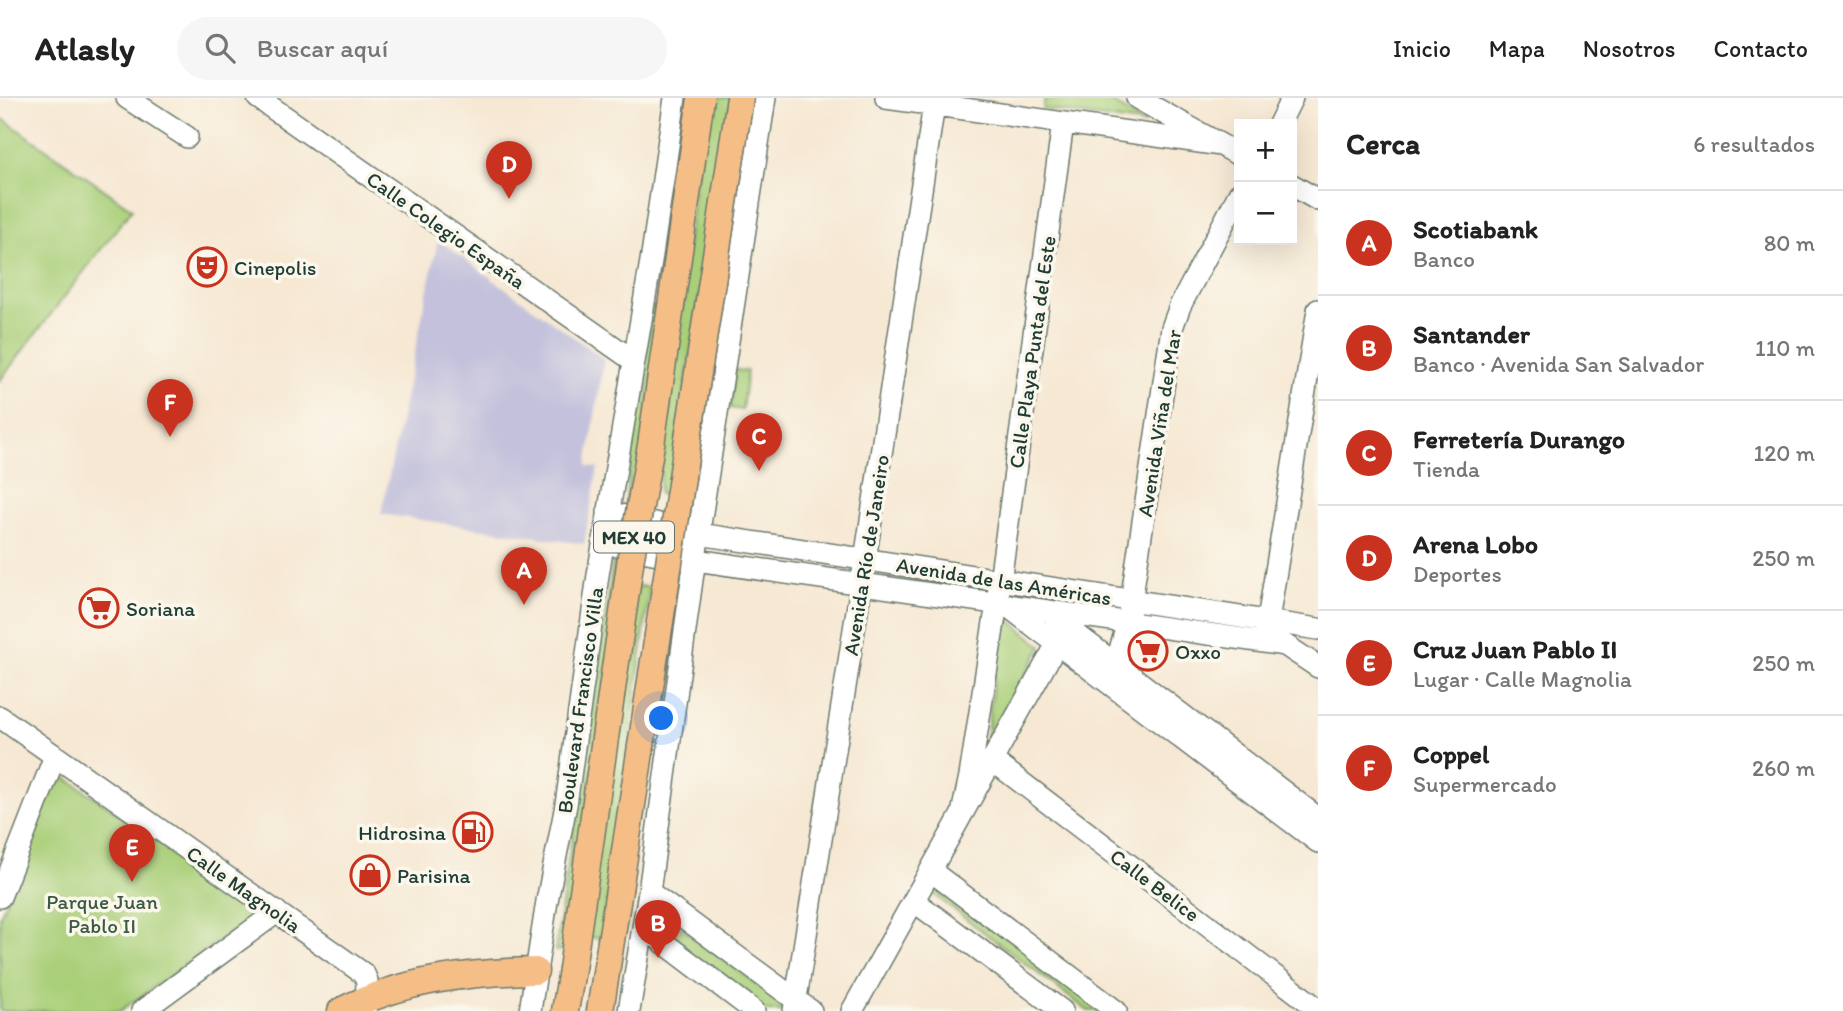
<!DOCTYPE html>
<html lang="es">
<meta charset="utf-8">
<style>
:root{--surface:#fff;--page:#f6f6f6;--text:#222;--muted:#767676;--line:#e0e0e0;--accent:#c8321e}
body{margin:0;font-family:Itim,sans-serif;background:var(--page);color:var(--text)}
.controls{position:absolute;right:21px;top:21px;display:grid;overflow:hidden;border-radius:0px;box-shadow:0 7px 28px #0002}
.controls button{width:63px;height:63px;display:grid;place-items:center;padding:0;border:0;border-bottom:2px solid var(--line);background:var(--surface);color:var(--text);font:35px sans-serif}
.you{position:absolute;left:662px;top:621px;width:24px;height:24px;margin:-18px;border:5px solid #fff;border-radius:50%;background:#1a73e8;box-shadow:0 0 0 10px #1a73e833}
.badge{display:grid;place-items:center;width:46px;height:46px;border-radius:50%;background:var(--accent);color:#fff;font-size:23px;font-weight:700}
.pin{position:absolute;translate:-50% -58px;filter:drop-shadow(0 2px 4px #0008)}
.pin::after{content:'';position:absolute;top:37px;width:24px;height:21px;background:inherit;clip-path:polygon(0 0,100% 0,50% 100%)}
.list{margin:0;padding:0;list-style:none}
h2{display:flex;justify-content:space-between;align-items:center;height:91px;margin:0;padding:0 28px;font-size:30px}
h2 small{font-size:23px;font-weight:400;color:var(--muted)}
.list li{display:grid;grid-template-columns:46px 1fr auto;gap:21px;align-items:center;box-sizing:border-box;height:105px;padding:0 28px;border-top:2px solid var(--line)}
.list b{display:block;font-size:26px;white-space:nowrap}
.list p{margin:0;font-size:23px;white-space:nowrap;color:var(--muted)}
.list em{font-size:23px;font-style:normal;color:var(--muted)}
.icon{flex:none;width:38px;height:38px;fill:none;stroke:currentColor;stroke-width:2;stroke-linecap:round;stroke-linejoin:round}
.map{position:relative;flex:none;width:1318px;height:913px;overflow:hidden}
header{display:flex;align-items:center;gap:42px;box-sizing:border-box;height:98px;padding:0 35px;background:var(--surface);border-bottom:2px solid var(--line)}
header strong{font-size:33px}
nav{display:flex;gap:38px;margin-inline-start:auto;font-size:24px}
.search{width:490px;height:63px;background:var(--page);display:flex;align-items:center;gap:18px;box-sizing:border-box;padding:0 24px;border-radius:38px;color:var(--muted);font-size:26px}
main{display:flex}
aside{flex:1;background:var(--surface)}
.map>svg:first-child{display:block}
.industrial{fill:#c3c1db}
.green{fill:#a9cf78;stroke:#648656;stroke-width:2}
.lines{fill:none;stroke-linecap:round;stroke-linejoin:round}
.minor-casing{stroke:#6a796c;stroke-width:24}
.major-casing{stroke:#6a796c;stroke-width:29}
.minor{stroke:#fff;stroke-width:21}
.major{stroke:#f6be87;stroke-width:26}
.major-bridge-casing{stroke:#6a796c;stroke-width:29;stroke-linecap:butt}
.major-bridge{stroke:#f6be87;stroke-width:26}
.labels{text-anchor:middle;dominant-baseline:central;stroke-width:7;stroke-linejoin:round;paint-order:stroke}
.shield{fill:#fbf7ec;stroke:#61756b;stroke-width:2}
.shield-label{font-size:19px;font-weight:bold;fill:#1f3d34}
.street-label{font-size:21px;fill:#1f3d34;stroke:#fbf7ec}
.poi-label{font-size:21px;fill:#1f3d34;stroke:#fbf7ec;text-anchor:start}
.park-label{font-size:21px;fill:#3b5a42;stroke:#fbf7ec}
</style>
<header>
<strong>Atlasly</strong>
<div class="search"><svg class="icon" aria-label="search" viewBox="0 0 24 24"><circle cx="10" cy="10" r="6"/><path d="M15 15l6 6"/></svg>Buscar aquí</div>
<nav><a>Inicio</a><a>Mapa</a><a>Nosotros</a><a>Contacto</a></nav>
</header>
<main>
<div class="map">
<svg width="1318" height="913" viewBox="0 0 1318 913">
<rect width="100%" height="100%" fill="#fbf7ec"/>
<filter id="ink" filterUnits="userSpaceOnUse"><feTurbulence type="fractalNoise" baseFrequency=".0143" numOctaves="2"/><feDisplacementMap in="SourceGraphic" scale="14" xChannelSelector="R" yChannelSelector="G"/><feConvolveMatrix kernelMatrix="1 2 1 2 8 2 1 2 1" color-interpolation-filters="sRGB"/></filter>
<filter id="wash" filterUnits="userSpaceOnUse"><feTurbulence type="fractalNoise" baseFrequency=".00686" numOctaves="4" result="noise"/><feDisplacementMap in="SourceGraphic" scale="28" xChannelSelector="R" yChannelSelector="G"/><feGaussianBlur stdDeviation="1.57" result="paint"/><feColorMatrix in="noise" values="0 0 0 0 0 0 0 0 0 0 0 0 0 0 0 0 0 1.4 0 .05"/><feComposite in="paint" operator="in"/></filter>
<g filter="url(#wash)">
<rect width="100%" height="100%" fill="#f6e8d3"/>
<path class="industrial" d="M 438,142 L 604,261 L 587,368 L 598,370 L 584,446 L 381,416 Z"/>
<path class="green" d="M 707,0 L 731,0 L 668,399 L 659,396 L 668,288 Z
M 1045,0 L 1105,0 L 1146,26 L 1043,11 Z
M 0,19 L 132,111 L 0,282 Z
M 652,208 L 661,208 L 633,415 L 624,415 Z
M 735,272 L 747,273 L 742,312 L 730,310 Z
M 613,464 L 622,464 L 566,852 L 555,853 Z
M 676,472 L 685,475 L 668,602 L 659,610 Z
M 636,488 L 650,489 L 602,842 L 582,836 Z
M 1001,516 L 1042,548 L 986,645 Z
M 59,675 L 261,813 L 120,913 L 0,913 L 0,818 Z
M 942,781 L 1115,913 L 1088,913 L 932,795 Z
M 659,813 L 789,911 L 788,913 L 763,913 L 655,832 Z"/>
</g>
<g filter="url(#ink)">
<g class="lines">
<g class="minor-casing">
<path id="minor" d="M 127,0 L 187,39
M 258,0 L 634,263
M 886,0 L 1221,47
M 1137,0 L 1239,57
M 1279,26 L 1292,0
M 1292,87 L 1318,102
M 608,414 L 699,436 L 1318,531
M 617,448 L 668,458 L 1285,547 L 1318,569
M 1006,507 L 1318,744
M 1055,520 L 1318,720
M 1266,535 L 1318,212
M 1116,566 L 1128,524 L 1172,230 L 1180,208 L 1239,96
M 0,619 L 364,876 L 367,883 L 366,913
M 992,662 L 1318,911
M 962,716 L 970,678 L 997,505 L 1063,25
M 931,773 L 1116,913
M 649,794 L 811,913
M 0,799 L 55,658
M 914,803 L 1062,913
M 643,829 L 754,913
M 142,913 L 277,814
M 530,913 L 547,803 L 566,707 L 598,477 L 652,157 L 675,0
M 629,913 L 649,794 L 695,460 L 765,0
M 794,913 L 865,462 L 935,0
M 852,913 L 1067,528"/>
</g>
<g class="major-casing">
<path id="major" d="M 341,913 C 402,882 468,874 535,873
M 565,913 L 571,878
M 600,913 L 619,792"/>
</g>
<use href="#minor" class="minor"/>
<use href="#major" class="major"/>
<g class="major-bridge-casing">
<path id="major-bridge" d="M 619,792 L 740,0
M 571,878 L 631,459 L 651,347 L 701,0"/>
</g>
<use href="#major-bridge" class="major-bridge"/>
</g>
</g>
<defs>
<g id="theatre-ring" transform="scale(2.0125)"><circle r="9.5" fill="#fbf7ec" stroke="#c8321e" stroke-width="1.5"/><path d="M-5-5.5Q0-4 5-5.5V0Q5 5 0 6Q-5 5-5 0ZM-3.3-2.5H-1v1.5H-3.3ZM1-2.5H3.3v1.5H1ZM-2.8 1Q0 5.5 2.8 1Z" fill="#c8321e"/></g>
<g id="supermarket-ring" transform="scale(2.0125)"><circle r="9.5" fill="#fbf7ec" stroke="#c8321e" stroke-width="1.5"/><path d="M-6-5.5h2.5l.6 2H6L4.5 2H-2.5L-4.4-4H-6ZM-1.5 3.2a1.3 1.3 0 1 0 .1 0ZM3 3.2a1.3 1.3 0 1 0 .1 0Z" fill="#c8321e"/></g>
<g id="fuel-ring" transform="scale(2.0125)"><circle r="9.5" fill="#fbf7ec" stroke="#c8321e" stroke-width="1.5"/><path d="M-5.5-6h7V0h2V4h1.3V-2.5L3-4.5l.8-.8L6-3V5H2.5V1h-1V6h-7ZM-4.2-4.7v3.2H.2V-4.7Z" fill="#c8321e"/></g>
<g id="shop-ring" transform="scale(2.0125)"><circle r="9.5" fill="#fbf7ec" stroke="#c8321e" stroke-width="1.5"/><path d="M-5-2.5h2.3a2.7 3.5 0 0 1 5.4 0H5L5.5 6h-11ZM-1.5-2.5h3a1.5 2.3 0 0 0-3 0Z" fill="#c8321e"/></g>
</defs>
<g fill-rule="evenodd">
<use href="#theatre-ring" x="207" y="169"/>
<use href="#supermarket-ring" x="99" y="510"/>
<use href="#supermarket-ring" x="1148" y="553"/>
<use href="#fuel-ring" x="473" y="734"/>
<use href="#shop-ring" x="370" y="777"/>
</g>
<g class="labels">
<rect class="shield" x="594" y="423.5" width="80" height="31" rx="5"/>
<g class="shield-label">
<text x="634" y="439">MEX 40</text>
</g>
<g class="street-label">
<text transform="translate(446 132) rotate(35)">Calle Colegio España</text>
<text transform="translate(1032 254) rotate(-82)">Calle Playa Punta del Este</text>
<text transform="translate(1159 325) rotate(-81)">Avenida Viña del Mar</text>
<text transform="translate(866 457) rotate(-81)">Avenida Río de Janeiro</text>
<text transform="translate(1004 483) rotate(9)">Avenida de las Américas</text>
<text transform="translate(580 602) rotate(-82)">Boulevard Francisco Villa</text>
<text transform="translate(1155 787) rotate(37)">Calle Belice</text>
<text transform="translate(244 791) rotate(35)">Calle Magnolia</text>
</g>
<g class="poi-label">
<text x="234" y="169">Cinepolis</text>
<text x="126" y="510">Soriana</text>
<text x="1175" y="553">Oxxo</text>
<text x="446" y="734" text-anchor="end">Hidrosina</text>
<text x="397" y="777">Parisina</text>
</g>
<g class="park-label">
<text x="102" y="803">Parque Juan<tspan x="102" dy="24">Pablo II</tspan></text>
</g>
</g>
</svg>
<div class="controls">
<button>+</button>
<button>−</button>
</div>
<div class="you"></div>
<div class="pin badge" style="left:524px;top:507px">A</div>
<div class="pin badge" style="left:658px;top:860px">B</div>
<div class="pin badge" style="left:759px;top:373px">C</div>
<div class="pin badge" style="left:509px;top:101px">D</div>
<div class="pin badge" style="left:132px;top:784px">E</div>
<div class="pin badge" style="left:170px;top:339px">F</div>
</div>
<aside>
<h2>Cerca<small>6 resultados</small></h2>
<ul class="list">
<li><span class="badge">A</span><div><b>Scotiabank</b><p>Banco</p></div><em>80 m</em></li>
<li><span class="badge">B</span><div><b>Santander</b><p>Banco · Avenida San Salvador</p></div><em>110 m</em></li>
<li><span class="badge">C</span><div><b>Ferretería Durango</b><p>Tienda</p></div><em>120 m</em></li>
<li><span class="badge">D</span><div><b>Arena Lobo</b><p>Deportes</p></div><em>250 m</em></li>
<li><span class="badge">E</span><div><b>Cruz Juan Pablo II</b><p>Lugar · Calle Magnolia</p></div><em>250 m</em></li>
<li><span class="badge">F</span><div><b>Coppel</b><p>Supermercado</p></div><em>260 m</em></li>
</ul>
</aside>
</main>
